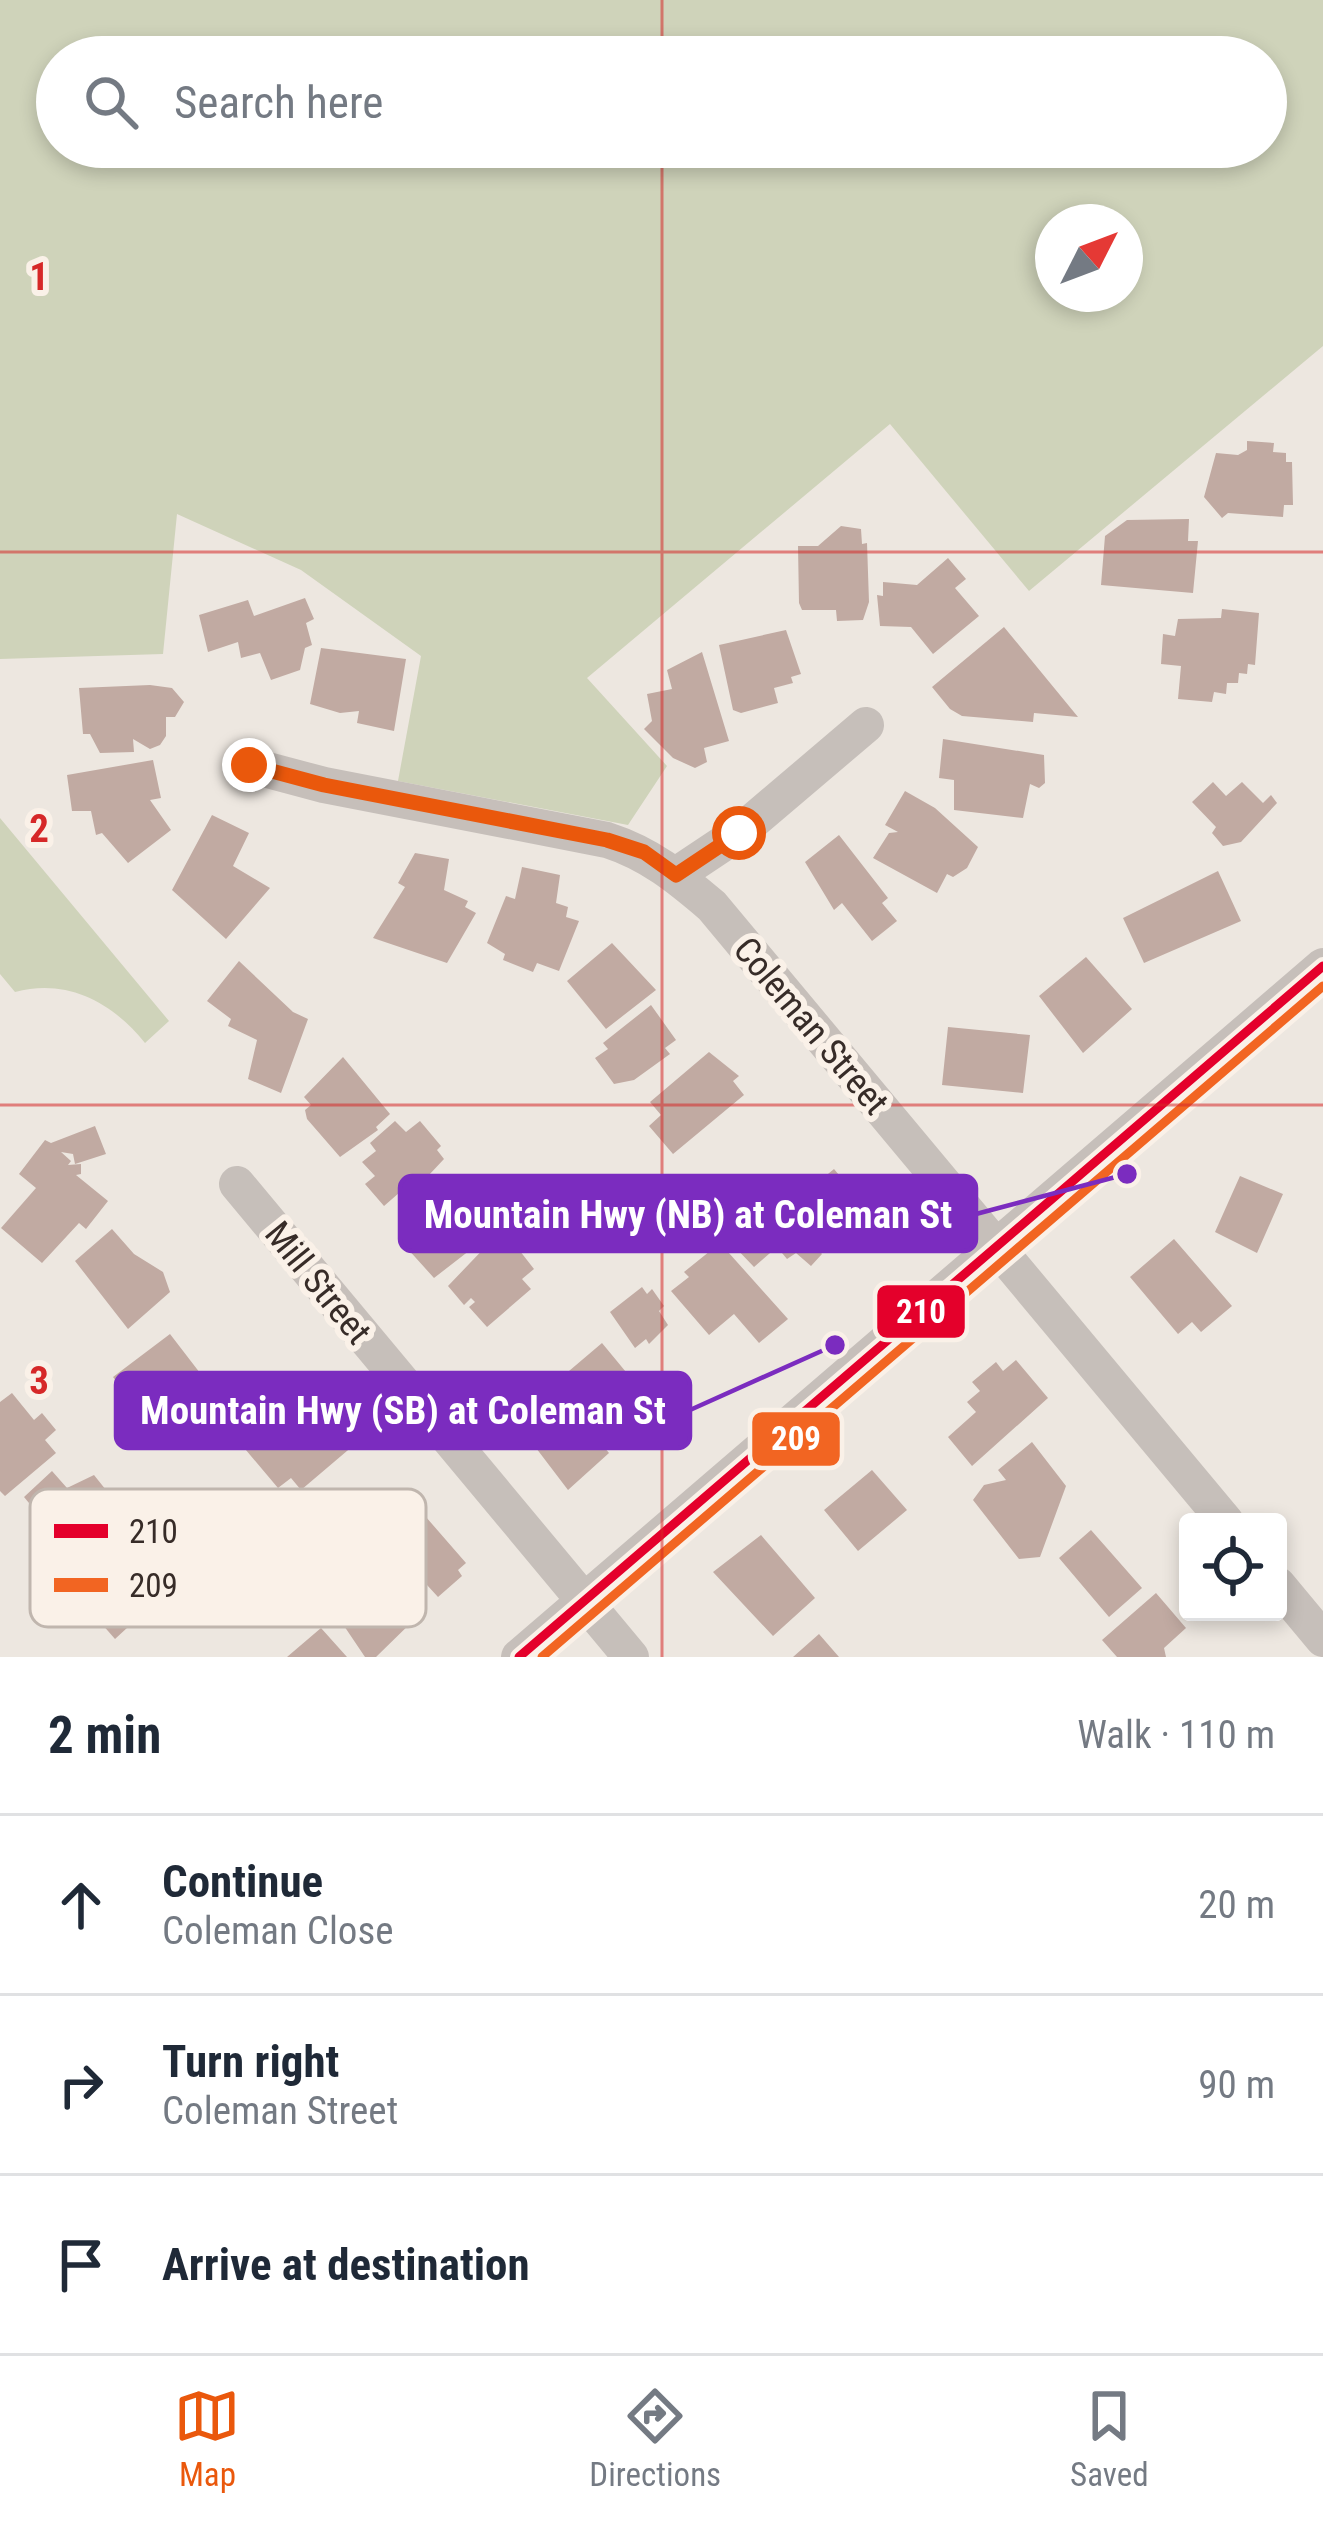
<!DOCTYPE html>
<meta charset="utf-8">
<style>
:root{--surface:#fff;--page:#f6f6f7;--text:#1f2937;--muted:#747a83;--line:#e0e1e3;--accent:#ea580c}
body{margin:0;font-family:"Roboto Condensed",sans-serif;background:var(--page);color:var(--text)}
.controls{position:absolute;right:36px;bottom:36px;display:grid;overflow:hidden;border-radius:12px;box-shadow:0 6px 18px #0003}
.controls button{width:108px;height:108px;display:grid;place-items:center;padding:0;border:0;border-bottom:3px solid var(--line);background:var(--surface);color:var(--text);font:60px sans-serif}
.compass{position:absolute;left:1035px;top:204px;width:108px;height:108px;border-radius:50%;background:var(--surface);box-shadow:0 6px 18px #0003;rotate:48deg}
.stop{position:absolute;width:36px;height:36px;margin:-27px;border:9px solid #ea580c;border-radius:50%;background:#fff}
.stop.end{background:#ea580c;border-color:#fff;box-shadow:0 3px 12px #0008}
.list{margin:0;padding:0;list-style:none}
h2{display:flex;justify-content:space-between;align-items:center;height:156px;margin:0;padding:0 48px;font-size:51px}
h2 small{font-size:39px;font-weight:400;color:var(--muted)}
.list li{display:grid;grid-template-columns:78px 1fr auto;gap:36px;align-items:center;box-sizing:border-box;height:180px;padding:0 48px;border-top:3px solid var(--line)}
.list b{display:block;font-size:45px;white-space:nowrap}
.list p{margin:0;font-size:39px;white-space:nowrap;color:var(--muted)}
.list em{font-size:39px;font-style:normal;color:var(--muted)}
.icon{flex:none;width:66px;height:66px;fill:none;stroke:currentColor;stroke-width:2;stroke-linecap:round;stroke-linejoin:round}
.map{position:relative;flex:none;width:1323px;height:1657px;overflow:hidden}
.search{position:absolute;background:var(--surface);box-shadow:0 6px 18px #0003;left:36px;right:36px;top:36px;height:132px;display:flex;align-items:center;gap:30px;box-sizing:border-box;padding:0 42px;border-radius:66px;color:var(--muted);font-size:45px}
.sheet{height:696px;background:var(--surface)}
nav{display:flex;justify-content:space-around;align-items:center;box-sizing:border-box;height:168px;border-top:3px solid var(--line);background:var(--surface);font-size:33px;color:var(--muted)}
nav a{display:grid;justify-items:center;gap:6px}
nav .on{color:var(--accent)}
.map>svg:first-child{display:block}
.green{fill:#cfd3ba;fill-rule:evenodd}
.building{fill:#c1aaa2}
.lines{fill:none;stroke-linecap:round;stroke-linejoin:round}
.minor{stroke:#c6bfba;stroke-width:36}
.bus-1-casing{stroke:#faf1e8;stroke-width:18}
.bus-2-casing{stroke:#faf1e8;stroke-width:18}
.bus-1{stroke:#e4002b;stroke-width:9}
.bus-2{stroke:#f26522;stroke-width:9}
.route{stroke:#ea580c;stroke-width:15}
.grid{fill:none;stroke:#d62828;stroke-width:3;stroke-opacity:0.55}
.labels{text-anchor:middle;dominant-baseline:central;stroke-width:12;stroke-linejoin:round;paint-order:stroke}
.street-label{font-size:36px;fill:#372c28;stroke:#faf1e8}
.key{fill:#faf1e8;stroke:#c0b6ae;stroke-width:3}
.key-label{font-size:33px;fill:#372c28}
.grid-label{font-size:39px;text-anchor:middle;font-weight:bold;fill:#d62828;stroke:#faf1e8;stroke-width:12;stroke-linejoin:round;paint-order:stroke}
.leader{fill:none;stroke:#7b2cbf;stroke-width:4.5}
.callout-dot{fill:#7b2cbf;stroke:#faf1e8;stroke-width:4.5}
.callout{fill:#7b2cbf;stroke:#7b2cbf;stroke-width:4.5}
.callout-label{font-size:39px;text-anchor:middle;font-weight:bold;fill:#fff}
.line-badge{stroke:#faf1e8;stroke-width:4.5}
.badge-label{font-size:33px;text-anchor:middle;font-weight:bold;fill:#fff}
</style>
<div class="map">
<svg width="1323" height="1657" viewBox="0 0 1323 1657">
<rect width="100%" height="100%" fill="#ede7e0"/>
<path class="green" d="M 0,0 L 1323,0 L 1323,346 L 1029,591 L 890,424 L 587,678 L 667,766 L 628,825 L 398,781 L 421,656 L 301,570 L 177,514 L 163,654 L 0,659 ZM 57,57 L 1266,57 L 1266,147 L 57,147 ZM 1053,222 L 1125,222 L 1125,294 L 1053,294 Z
M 0,818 L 169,1021 L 145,1043 C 112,1002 67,978 15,992 L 0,974 Z"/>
<path class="building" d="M 1247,441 L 1274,443 L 1273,452 L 1286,453 L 1286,462 L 1292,462 L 1293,505 L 1284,505 L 1283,517 L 1228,513 L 1222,518 L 1204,497 L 1216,453 L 1238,455 L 1247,450 Z
M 1189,519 L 1188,541 L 1198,541 L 1193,593 L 1101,585 L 1105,536 L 1127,520 Z
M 841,526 L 861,529 L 862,544 L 867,543 L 869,602 L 863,620 L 837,621 L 836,610 L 802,610 L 799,603 L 798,546 L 818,546 Z
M 948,558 L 966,579 L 955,588 L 979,616 L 933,654 L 911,627 L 880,626 L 877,595 L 883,596 L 883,582 L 917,585 Z
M 305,598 L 314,619 L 306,623 L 312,645 L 305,648 L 300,670 L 271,680 L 260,653 L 241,658 L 238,642 L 208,652 L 199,615 L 248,600 L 254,616 Z
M 1222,609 L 1259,613 L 1255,665 L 1248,664 L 1247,674 L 1239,673 L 1238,683 L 1227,683 L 1226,694 L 1214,692 L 1212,702 L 1178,699 L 1181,666 L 1161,664 L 1163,634 L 1175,636 L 1178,619 L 1221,618 Z
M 1004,627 L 1078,717 L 1034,713 L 1033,722 L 962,716 L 950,709 L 932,687 Z
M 786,630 L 801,674 L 791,677 L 793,683 L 774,688 L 778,703 L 741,713 L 733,710 L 719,645 Z
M 321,648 L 406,659 L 394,731 L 357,723 L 359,711 L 340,713 L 310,704 Z
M 702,652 L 729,741 L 704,748 L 707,762 L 695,768 L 673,758 L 644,729 L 652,721 L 647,694 L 672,689 L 667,670 Z
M 150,685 L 172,688 L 184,702 L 175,717 L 166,717 L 166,736 L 160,745 L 150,749 L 133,739 L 134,752 L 100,753 L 90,734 L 83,734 L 79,688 Z
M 943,739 L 1044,755 L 1045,783 L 1039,788 L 1030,784 L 1023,818 L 954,810 L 954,780 L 939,778 Z
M 153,760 L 161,798 L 150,800 L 171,830 L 128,863 L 102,833 L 96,835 L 91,811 L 72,811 L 67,775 Z
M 1213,782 L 1226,796 L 1242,782 L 1263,803 L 1271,795 L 1277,803 L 1241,842 L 1223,846 L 1212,833 L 1216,827 L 1192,802 Z
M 905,791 L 935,808 L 978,847 L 967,868 L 953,877 L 947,874 L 937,893 L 873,858 L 889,833 L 898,832 L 885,825 Z
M 212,815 L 249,833 L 233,866 L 270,888 L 226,939 L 172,890 Z
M 839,835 L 888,898 L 882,903 L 897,921 L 872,941 L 842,903 L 834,910 L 805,862 Z
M 415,853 L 449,859 L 444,890 L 468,901 L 465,907 L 476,913 L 447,963 L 373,938 L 405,887 L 398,883 Z
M 522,867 L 560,875 L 556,903 L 568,907 L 566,917 L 579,921 L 559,971 L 537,963 L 533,972 L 503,960 L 505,954 L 487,943 L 506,896 L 515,899 Z
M 1218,871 L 1241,921 L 1144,963 L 1123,918 Z
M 612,943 L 656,990 L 606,1029 L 567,981 Z
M 1086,957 L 1132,1009 L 1083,1053 L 1039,996 Z
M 239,961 L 293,1012 L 308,1019 L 281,1093 L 248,1079 L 257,1040 L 228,1026 L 231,1019 L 207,1001 Z
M 651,1005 L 676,1040 L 665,1048 L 670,1054 L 634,1080 L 614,1084 L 595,1058 L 608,1049 L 603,1043 Z
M 948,1027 L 1030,1035 L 1023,1093 L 942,1085 Z
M 709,1052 L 739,1076 L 733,1081 L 744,1095 L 673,1154 L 649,1126 L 661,1115 L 650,1102 Z
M 343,1057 L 390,1114 L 376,1127 L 378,1130 L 340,1157 L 307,1119 L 305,1110 L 311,1105 L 304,1097 Z
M 395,1121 L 406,1132 L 420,1121 L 441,1146 L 437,1150 L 444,1159 L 413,1192 L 407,1186 L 384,1206 L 365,1184 L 375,1176 L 362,1162 L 376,1151 L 370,1143 Z
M 95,1126 L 106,1154 L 75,1164 L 73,1154 L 61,1152 L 71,1161 L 68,1165 L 81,1164 L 81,1174 L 76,1175 L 108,1201 L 86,1229 L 79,1223 L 42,1263 L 1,1228 L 36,1188 L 19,1174 L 45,1140 L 51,1143 Z
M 834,1169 L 868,1210 L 852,1224 L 864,1238 L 847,1252 L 800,1197 Z
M 1240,1176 L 1283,1194 L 1257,1253 L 1215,1232 Z
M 450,1183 L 474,1213 L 466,1219 L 474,1228 L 467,1238 L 474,1247 L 434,1278 L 406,1247 L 410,1243 L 401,1232 Z
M 774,1196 L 822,1254 L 811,1266 L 796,1253 L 787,1259 L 777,1247 L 754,1267 L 732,1244 L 728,1235 Z
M 112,1229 L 134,1254 L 163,1272 L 170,1292 L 128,1329 L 75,1261 Z
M 509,1237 L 534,1269 L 522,1279 L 531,1289 L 487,1327 L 469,1307 L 475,1302 L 471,1298 L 464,1305 L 448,1286 L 492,1240 L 498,1246 Z
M 1174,1239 L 1232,1306 L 1201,1332 L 1192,1322 L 1178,1334 L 1130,1277 Z
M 720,1243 L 788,1319 L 759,1343 L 734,1314 L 709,1335 L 671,1291 L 689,1277 L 684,1272 Z
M 642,1287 L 647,1294 L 652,1289 L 664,1306 L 659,1311 L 668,1325 L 649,1344 L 646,1339 L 635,1348 L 610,1312 Z
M 170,1334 L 200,1373 L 195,1377 L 202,1387 L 222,1371 L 239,1392 L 210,1414 L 200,1400 L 183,1397 L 148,1422 L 113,1377 Z
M 602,1343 L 640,1389 L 635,1393 L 653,1420 L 622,1445 L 568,1380 L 572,1376 L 569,1371 Z
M 1016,1360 L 1048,1398 L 972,1466 L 948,1437 L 976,1412 L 967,1402 L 980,1391 L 972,1382 L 996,1362 L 1003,1371 Z
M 266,1381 L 277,1393 L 289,1382 L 304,1398 L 309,1394 L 319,1405 L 323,1402 L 354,1445 L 301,1490 L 291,1478 L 278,1488 L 235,1437 L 259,1417 L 244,1400 Z
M 554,1386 L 609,1453 L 568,1490 L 514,1419 Z
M 12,1393 L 34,1420 L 42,1413 L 56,1430 L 45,1440 L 56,1453 L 5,1496 L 0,1491 L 0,1402 Z
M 1032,1442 L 1066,1486 L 1040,1557 L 1019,1559 L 973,1500 L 984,1485 L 1006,1480 L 998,1470 Z
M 872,1470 L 907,1510 L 858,1551 L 824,1510 Z
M 52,1471 L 67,1488 L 94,1475 L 122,1510 L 114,1518 L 114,1530 L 106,1537 L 94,1535 L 63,1566 L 38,1537 L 49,1527 L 24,1497 Z
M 419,1509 L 466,1563 L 458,1570 L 462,1576 L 438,1597 L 384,1538 L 383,1528 L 403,1510 L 409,1517 Z
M 1091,1530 L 1142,1588 L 1109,1617 L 1059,1558 Z
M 123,1534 L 166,1583 L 135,1609 L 140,1616 L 115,1639 L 66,1583 Z
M 761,1535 L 815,1598 L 773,1636 L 713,1572 Z
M 389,1579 L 419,1615 L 376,1657 L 365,1657 L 334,1611 L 356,1590 L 365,1600 Z
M 1156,1593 L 1186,1628 L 1164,1648 L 1166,1657 L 1117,1657 L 1102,1640 Z
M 321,1628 L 347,1657 L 287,1657 Z
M 819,1634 L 839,1657 L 793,1657 Z"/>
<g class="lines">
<path class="minor" d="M 249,765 L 324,785 L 607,840 C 650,854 678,877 712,906 L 1226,1522
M 676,875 L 739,833 L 866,725
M 237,1184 L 631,1657
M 1278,1585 L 1323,1639
M 519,1657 L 1323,966"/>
<g class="bus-1-casing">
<path id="bus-1" d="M 519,1657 L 1323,966"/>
</g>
<g class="bus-2-casing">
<path id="bus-2" d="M 542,1657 L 1323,986"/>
</g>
<use href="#bus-1" class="bus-1"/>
<use href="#bus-2" class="bus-2"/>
</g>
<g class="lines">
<path class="route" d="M 249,765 L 324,785 L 607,840 L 644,852 L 676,875 L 739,833"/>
</g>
<path class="grid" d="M 662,0 L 662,57M 662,147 L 662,1657M 0,552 L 1323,552M 0,1105 L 1323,1105"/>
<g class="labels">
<g class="street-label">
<text transform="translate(811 1026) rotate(50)">Coleman Street</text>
<text transform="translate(318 1283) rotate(51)">Mill Street</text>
</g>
</g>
<rect x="30" y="1489" width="396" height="138" rx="18" class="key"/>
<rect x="54" y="1524" width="54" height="14" fill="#e4002b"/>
<rect x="54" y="1578" width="54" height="14" fill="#f26522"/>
<g class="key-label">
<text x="129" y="1543">210</text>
<text x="129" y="1597">209</text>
</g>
<g class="grid-label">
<text x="39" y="290">1</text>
<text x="39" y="842">2</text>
<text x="39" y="1394">3</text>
</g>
<path class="leader" d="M1127 1174L976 1214M835 1345L690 1410"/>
<g class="callout-dot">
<circle cx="1127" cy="1174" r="12"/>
<circle cx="835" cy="1345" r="12"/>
</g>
<g class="callout">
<rect x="400" y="1176" width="576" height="75" rx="12"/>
<rect x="116" y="1373" width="574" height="75" rx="12"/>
</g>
<g class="callout-label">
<text x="688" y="1228">Mountain Hwy (NB) at Coleman St</text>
<text x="403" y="1424">Mountain Hwy (SB) at Coleman St</text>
</g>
<g class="line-badge">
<rect x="875" y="1283" width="92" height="57" rx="12" fill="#e4002b"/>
<rect x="750" y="1410" width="92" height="58" rx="12" fill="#f26522"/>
</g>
<g class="badge-label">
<text x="921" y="1323">210</text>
<text x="796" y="1450">209</text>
</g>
</svg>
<div class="controls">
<button><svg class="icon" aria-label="locate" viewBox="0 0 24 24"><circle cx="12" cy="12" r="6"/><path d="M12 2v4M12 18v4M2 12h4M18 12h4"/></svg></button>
</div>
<svg class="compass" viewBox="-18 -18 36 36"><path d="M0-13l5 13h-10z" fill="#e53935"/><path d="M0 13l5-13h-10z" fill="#747a83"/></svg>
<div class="stop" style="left:739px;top:833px"></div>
<div class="stop end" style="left:249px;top:765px"></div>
<div class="search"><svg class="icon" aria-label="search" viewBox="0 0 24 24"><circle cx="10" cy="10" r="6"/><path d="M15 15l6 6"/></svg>Search here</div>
</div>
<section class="sheet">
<h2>2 min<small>Walk · 110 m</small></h2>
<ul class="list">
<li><svg class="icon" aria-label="ahead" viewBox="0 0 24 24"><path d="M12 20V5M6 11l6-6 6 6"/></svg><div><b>Continue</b><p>Coleman Close</p></div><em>20 m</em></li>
<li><svg class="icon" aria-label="right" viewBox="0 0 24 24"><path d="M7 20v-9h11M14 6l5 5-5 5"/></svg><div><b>Turn right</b><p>Coleman Street</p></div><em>90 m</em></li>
<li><svg class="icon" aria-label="arrive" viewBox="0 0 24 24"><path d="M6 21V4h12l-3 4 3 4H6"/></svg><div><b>Arrive at destination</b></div></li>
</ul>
</section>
<nav>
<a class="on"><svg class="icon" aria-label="map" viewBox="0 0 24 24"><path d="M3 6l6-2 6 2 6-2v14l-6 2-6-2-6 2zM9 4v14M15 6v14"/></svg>Map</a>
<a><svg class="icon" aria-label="directions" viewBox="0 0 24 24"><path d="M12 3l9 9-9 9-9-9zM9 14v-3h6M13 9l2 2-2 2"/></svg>Directions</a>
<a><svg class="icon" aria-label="saved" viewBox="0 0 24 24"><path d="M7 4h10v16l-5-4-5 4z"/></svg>Saved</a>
</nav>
